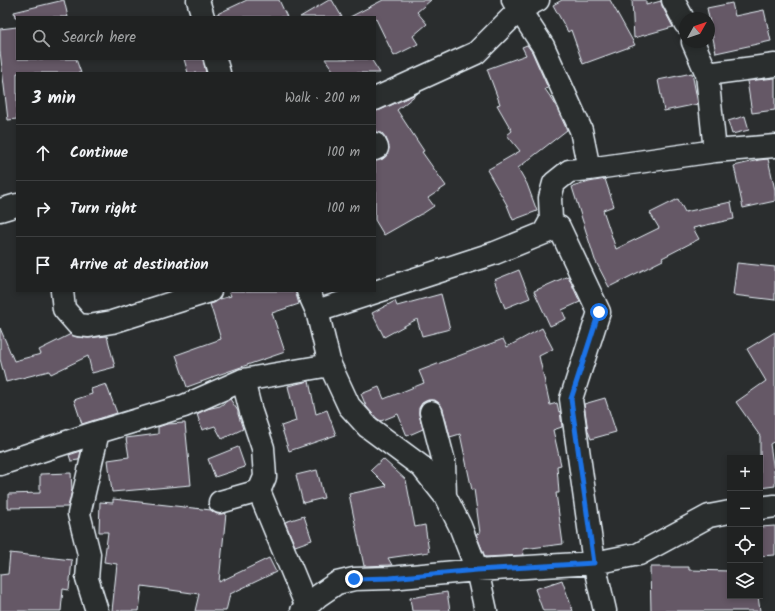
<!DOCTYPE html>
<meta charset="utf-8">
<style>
:root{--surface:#202222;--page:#282a2a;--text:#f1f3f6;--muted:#a2a4a5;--line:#3d3f40}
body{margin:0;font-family:Kalam,sans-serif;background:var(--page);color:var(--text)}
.controls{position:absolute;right:12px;bottom:12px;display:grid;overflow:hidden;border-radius:0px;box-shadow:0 2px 6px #0003}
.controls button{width:36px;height:36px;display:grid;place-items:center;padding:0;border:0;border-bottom:1px solid var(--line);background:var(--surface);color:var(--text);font:20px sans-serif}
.compass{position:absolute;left:679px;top:12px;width:36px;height:36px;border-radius:50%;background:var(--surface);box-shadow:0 2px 6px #0003;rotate:50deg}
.stop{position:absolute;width:12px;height:12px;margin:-9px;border:3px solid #1a73e8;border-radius:50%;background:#fff}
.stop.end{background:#1a73e8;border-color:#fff;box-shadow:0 1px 4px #0008}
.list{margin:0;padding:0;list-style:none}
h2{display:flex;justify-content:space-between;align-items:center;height:52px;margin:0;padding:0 16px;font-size:17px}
h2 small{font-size:13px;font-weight:400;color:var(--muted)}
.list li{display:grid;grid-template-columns:26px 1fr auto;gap:12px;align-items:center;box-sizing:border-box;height:56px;padding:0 16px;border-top:1px solid var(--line)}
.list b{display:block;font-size:15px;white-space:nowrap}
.list em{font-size:13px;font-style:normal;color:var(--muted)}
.icon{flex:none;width:22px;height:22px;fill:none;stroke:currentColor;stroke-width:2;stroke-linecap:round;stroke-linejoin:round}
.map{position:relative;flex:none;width:775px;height:611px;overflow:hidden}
.search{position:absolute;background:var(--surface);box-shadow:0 2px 6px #0003;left:16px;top:16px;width:360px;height:44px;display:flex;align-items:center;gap:10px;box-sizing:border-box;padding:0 14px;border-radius:0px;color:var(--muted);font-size:15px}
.panel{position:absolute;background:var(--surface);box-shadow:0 2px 6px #0003;left:16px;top:72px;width:360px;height:220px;border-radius:0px}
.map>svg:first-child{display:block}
.building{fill:#655866;stroke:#e8f1f8}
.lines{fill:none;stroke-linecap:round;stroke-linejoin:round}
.minor-casing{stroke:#e8f1f8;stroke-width:25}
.minor{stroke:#2a2d2e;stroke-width:22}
.route{stroke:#1a73e8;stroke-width:5}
</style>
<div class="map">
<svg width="775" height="611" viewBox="0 0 775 611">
<rect width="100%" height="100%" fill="#2a2d2e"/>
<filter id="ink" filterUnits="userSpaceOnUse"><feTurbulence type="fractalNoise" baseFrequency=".025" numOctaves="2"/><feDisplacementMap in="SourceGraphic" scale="8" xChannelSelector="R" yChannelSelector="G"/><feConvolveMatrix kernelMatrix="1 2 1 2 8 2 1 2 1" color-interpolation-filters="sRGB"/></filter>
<g filter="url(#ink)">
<path class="building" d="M 64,0 L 68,17 L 15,17 L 14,12 Z
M 247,0 L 279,0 L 287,17 L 215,17 L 215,15 Z
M 329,0 L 332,0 L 342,17 L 300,17 Z
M 383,0 L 431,0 L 417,12 L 427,24 L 413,36 L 418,44 L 394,56 L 375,17 L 350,17 Z
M 562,0 L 610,0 L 635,45 L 583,64 L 571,30 L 568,32 L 553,5 Z
M 632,0 L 646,0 L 646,5 L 661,1 L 662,6 L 673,27 L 634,38 Z
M 732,3 L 735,16 L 764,10 L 771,41 L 716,53 L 707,8 Z
M 17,27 L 17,59 L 76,59 L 81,73 L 17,73 L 17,119 L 8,120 L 0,51 L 0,29 Z
M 527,45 L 532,52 L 548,88 L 545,89 L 554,102 L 567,130 L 518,168 L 527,184 L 537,211 L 513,220 L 507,205 L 487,170 L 520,151 L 507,135 L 512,131 L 497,105 L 500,104 L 487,69 L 526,55 L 522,47 Z
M 184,59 L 203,59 L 206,73 L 188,73 Z
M 325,59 L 371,59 L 380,73 L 335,73 Z
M 692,73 L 698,104 L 664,111 L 658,80 Z
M 775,78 L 775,110 L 752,113 L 747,81 Z
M 418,93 L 397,110 L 424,151 L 422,152 L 446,186 L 428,198 L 434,206 L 422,214 L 421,214 L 384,235 L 375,220 L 375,161 L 383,159 L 387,155 L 389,148 L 388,143 L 386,138 L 382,133 L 375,132 L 375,111 L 380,110 Z
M 745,116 L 749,130 L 732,134 L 728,121 Z
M 768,159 L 775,190 L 775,201 L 743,208 L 734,166 L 759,160 Z
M 605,179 L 614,206 L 603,210 L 616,249 L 659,228 L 650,213 L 678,199 L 685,212 L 731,202 L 734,219 L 693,228 L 699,239 L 662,258 L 663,260 L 609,287 L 595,260 L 572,187 L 589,182 Z
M 737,263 L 775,267 L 775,300 L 733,295 Z
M 519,270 L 530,298 L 505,308 L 494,280 Z
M 568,276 L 580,302 L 562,310 L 566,319 L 550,326 L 534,291 Z
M 229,291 L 295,291 L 299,304 L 272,313 L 285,352 L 212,377 L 212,378 L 187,387 L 176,355 L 221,339 L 210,304 L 214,303 L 220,299 L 231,296 Z
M 441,294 L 450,329 L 422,336 L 417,319 L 384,337 L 372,313 L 395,301 L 397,306 Z
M 0,328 L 14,361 L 41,354 L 39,350 L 71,334 L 77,337 L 88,338 L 107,336 L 115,367 L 92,373 L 88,356 L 51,374 L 49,371 L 6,382 L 0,359 Z
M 542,328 L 553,349 L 539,356 L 550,405 L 557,403 L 559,412 L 560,411 L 562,427 L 553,430 L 561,465 L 557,466 L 559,493 L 556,493 L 563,544 L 523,549 L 524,555 L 485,557 L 476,534 L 480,533 L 474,489 L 472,490 L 460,434 L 450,437 L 443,409 L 440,404 L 435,400 L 428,400 L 422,403 L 419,408 L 419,415 L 423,429 L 407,436 L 398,414 L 381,421 L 376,418 L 366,406 L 361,394 L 379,387 L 384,399 L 424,383 L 419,371 L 503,339 L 507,347 Z
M 775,332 L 775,441 L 770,444 L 775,478 L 775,486 L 760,488 L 760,436 L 736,402 L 766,381 L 747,349 Z
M 309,381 L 316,414 L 327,410 L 336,435 L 289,451 L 281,426 L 296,421 L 288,386 Z
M 106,384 L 117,413 L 82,424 L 74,400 L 92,394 L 91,389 Z
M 605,398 L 616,432 L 591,439 L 588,431 L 584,404 Z
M 230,399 L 238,411 L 238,414 L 243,429 L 222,439 L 215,426 L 202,430 L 197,414 L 207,409 L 220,406 Z
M 185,423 L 191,485 L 112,492 L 108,460 L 129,457 L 126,438 L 158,434 L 158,427 L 167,424 Z
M 238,447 L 245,467 L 215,477 L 208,459 Z
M 81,451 L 79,460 L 71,461 L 69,455 Z
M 383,459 L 406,480 L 415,527 L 425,525 L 429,552 L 388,558 L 392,565 L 391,565 L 364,566 L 349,494 L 387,486 L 371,470 Z
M 317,470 L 324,498 L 303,503 L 296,475 Z
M 71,473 L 72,490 L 68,507 L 8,508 L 8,494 L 40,493 L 40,474 Z
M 113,499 L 211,510 L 217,514 L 226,513 L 219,582 L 269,558 L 276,572 L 230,594 L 226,611 L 195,611 L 199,594 L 142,586 L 139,611 L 112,611 L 117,564 L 104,562 L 108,532 L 99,532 L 100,502 L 113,503 Z
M 304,516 L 312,540 L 295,546 L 285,522 Z
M 775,526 L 775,555 L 760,556 L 760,527 Z
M 10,553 L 72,560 L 69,590 L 63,589 L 61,611 L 0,611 L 0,575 L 8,574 Z
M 650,567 L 689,567 L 689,570 L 730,571 L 730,596 L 758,596 L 760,611 L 651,611 Z
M 562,580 L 573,611 L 543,611 L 535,589 Z
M 447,592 L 450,611 L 412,611 L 410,598 Z"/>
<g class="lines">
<g class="minor-casing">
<path id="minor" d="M 198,0 L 203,17
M 513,0 L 543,46 L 581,130 L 589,169
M 673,0 L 681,15 L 685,23
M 693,42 L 707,74 L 715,151
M 215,59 L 219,73
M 707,74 L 775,65
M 375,99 L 476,53 L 519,10 L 538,0
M 375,144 L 377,148 L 375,149
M 0,210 L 17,205
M 559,227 L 599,312 L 571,399 L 594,563 L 605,611
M 559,227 L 546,229 L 551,220 L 550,198 L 554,183 L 569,171 L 589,169 L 715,151 L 775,146
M 62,291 L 64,309 L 78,325 L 89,326 L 112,322 L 210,291
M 308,291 L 317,311 L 330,365 L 349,406 L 368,427 L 422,467 L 445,496 L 460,526 L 477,570 L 486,611
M 317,311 L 495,253 L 559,227
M 431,412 L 444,462 L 445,496
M 0,464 L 98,432 L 184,406 L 243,380 L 330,365
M 259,491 L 307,607
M 220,502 L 259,491 L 265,477 L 263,448 L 251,412 L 243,380
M 760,508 L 775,506
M 97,611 L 87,579 L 89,554 L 79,514 L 98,432
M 302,611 L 318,596 L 337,583 L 354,579 L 390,578 L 477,570 L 594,563 L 639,554 L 709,516 L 730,512"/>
</g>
<use href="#minor" class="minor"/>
</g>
</g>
<g class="lines" filter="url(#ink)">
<path class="route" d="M 354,579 L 390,578 L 477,570 L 594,563 L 571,399 L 599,312"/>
</g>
</svg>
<div class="controls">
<button>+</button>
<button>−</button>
<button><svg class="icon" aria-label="locate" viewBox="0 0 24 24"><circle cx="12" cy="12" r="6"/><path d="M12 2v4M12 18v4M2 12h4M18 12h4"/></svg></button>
<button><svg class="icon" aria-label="layers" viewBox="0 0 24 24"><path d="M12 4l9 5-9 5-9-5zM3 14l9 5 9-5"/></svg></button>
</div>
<svg class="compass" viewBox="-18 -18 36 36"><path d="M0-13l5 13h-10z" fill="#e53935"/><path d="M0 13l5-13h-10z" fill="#a2a4a5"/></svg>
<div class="stop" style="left:599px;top:312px"></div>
<div class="stop end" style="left:354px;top:579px"></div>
<div class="search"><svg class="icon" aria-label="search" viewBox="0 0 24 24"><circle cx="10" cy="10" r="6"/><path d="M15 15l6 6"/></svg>Search here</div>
<section class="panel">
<h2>3 min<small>Walk · 200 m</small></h2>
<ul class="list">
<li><svg class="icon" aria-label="ahead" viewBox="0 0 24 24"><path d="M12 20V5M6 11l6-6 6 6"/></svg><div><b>Continue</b></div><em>100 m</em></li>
<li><svg class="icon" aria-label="right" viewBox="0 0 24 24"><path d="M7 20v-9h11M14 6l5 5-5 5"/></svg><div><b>Turn right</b></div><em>100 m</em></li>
<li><svg class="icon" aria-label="arrive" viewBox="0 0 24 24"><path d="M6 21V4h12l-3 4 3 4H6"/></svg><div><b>Arrive at destination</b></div></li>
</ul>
</section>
</div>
